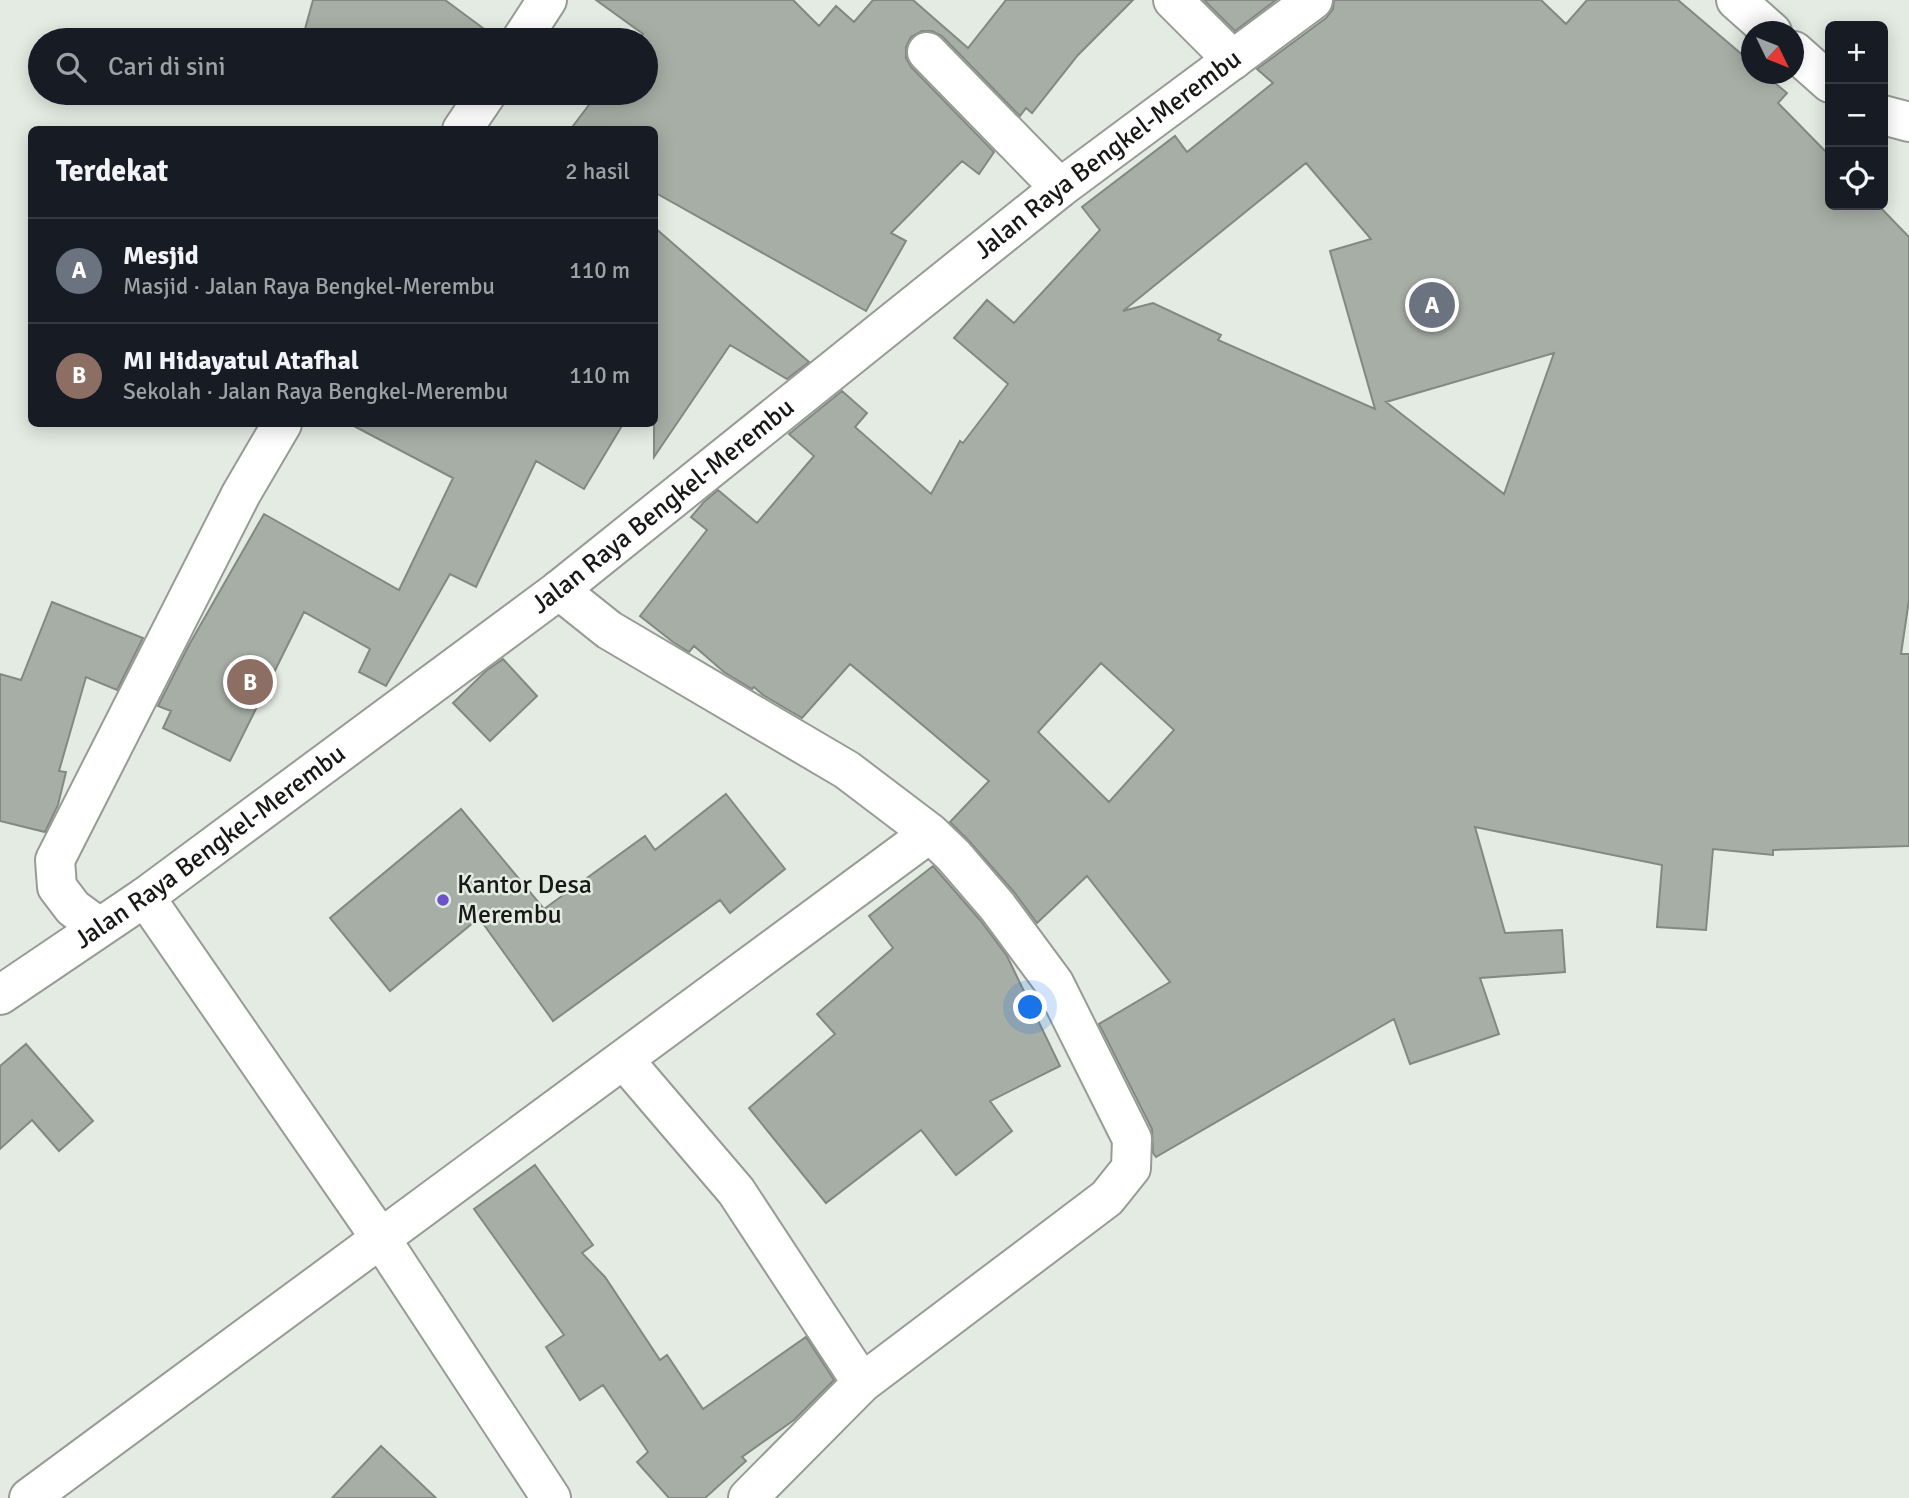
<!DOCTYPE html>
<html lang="id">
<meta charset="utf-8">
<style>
:root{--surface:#171b24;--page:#242831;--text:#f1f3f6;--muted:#9ea1a6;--line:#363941;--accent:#1a73e8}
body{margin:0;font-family:Signika,sans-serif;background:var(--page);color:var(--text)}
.controls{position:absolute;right:21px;top:21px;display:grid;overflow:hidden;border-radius:10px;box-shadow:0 4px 18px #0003}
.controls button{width:63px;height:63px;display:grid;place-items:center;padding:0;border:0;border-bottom:2px solid var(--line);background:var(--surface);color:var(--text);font:35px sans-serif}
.compass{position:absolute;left:1741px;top:21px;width:63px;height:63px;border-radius:50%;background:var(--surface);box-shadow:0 4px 18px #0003;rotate:133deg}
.you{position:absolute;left:1031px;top:1008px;width:24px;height:24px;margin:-18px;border:5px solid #fff;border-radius:50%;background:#1a73e8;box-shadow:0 0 0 10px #1a73e833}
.badge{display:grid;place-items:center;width:46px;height:46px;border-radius:50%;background:var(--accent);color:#fff;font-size:23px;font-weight:700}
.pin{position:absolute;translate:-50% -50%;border:4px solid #fff;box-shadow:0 2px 7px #0006}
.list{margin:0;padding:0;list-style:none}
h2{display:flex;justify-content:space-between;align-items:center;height:91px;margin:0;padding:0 28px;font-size:30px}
h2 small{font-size:23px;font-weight:400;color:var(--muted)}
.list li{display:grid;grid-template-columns:46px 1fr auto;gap:21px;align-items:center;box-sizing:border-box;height:105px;padding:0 28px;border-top:2px solid var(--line)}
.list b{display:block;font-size:26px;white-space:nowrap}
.list p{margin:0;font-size:23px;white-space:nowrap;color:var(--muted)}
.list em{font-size:23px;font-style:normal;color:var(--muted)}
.icon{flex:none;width:38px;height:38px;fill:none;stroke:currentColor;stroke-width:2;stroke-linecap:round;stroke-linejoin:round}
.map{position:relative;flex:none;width:1909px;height:1498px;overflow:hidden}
.search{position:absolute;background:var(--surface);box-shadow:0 4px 18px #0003;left:28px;top:28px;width:630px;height:77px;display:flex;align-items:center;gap:18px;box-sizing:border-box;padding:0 24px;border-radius:38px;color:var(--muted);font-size:26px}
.panel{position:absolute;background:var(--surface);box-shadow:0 4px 18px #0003;left:28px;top:126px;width:630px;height:301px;border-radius:10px}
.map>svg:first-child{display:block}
.building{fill:#a7aea6;stroke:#838982;stroke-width:2;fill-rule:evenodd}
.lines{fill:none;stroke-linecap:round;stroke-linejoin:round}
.street-casing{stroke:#969c95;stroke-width:42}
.secondary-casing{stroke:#969c95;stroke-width:42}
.street{stroke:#fff;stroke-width:38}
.secondary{stroke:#fff;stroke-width:38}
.poi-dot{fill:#6d51ca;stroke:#e4ebe3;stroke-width:2.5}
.labels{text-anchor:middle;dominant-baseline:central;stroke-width:5;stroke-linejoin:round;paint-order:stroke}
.street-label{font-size:26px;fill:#171916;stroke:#e4ebe3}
.poi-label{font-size:26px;fill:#171916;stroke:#e4ebe3;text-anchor:start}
</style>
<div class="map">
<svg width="1909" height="1498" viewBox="0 0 1909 1498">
<rect width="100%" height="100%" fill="#e4ebe3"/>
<path class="building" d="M 313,0 L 445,0 L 499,40 L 302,40 Z
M 596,0 L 793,0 L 819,26 L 836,6 L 854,22 L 873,0 L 913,0 L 968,48 L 1006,0 L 1133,0 L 1078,55 L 1032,113 L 1026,108 L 1020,116 L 942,36 L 932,31 L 922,31 L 911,37 L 906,47 L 906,58 L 911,67 L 994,152 L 979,174 L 962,161 L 891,233 L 906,241 L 866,311 L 654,192 L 654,130 L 570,130 L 598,93 L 646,93 L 646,40 L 638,40 L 643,34 Z
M 1204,0 L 1276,0 L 1235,31 Z
M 1334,0 L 1541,0 L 1566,24 L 1587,0 L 1678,0 L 1752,63 L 1752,74 L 1764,74 L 1787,93 L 1778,103 L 1830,156 L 1830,205 L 1878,205 L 1909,237 L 1909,600 L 1901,654 L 1909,654 L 1909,846 L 1773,850 L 1773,855 L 1713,849 L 1706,930 L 1657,927 L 1662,865 L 1475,827 L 1505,933 L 1562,930 L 1565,972 L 1480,978 L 1499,1034 L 1410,1064 L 1394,1019 L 1156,1157 L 1153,1153 L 1152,1129 L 1099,1024 L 1170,982 L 1087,876 L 1037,923 L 1014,892 L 969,841 L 950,822 L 989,781 L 850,664 L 802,718 L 763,695 L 754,687 L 752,689 L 724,672 L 694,646 L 689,652 L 673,642 L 640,616 L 707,530 L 691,517 L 704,502 L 718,490 L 757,523 L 814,456 L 789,434 L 842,391 L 867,413 L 855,427 L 931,494 L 960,441 L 963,443 L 1008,384 L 954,338 L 987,300 L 1014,323 L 1100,230 L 1082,207 L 1175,136 L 1187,152 L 1273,83 L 1257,69 L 1326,18 L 1333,9 ZM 1306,163 L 1371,239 L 1330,251 L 1375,409 L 1218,340 L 1221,335 L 1153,303 L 1123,311 ZM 1554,353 L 1504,494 L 1386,402 ZM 1101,663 L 1174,730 L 1109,802 L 1038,732 Z
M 654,227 L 809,362 L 787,379 L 730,345 L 654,457 Z
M 350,424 L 623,424 L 584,489 L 536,461 L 476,587 L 450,574 L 386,686 L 359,672 L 370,649 L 304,612 L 230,761 L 163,728 L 171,711 L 158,706 L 189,645 L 264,514 L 399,590 L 453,478 Z
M 52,602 L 143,638 L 117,690 L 86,677 L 59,771 L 66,772 L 58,805 L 45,832 L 0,821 L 0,674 L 21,680 Z
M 503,659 L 537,696 L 490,741 L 453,703 L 486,671 Z
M 726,794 L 785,869 L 730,913 L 720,900 L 553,1021 L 479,918 L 390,991 L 330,918 L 461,809 L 544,909 L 645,836 L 655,850 Z
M 933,866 L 980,920 L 1007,956 L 1060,1066 L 990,1101 L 1012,1131 L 956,1175 L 921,1130 L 826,1203 L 749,1108 L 835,1034 L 817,1014 L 893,948 L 869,916 Z
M 26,1044 L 93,1121 L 59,1151 L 32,1120 L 0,1149 L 0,1066 Z
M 535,1165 L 593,1245 L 582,1253 L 605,1277 L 660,1360 L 667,1355 L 703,1409 L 806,1337 L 834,1380 L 794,1420 L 742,1457 L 746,1461 L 705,1498 L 669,1498 L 637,1462 L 648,1452 L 603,1385 L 580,1400 L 546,1347 L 564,1335 L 474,1209 Z
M 381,1446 L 436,1498 L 332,1498 Z"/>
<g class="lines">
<g class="street-casing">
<path id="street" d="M 1173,0 L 1233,60
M 1736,0 L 1772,32
M 521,40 L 547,0
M 1794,51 L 1830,83
M 927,52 L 1060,188
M 1883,115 L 1909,122
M 462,130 L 487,93
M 559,590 L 609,630 L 847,770 L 930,833 L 953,855 L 997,906 L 1054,983 L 1132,1139 L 1131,1168 L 1107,1198 L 862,1383 L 748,1498
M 145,897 L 381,1239 L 551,1498
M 99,927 L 73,908 L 57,887 L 55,860 L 241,494 L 282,424
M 624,1060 L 736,1191 L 862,1383
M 29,1498 L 930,833"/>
</g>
<g class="secondary-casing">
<g id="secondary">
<path id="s1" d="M 0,995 L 145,897 L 559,590 L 1060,188 L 1313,0"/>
</g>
</g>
<use href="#street" class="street"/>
<use href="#secondary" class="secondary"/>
</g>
<circle class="poi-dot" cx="443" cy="900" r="7"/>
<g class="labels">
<g class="street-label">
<text stroke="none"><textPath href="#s1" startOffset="1391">Jalan Raya Bengkel-Merembu</textPath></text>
<text stroke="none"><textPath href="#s1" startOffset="824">Jalan Raya Bengkel-Merembu</textPath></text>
<text stroke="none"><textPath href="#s1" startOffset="257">Jalan Raya Bengkel-Merembu</textPath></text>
</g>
<g class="poi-label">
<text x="457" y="885">Kantor Desa<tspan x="457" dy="30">Merembu</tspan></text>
</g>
</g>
</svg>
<div class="controls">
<button>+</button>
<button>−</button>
<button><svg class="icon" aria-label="locate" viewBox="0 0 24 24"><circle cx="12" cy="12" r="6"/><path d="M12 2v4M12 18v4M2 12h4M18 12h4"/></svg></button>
</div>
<svg class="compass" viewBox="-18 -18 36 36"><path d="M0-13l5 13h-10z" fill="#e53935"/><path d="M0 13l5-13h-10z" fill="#9ea1a6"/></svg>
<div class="you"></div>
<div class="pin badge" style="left:1432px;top:305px;background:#6b7280">A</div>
<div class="pin badge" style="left:250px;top:682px;background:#8d6e63">B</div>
<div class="search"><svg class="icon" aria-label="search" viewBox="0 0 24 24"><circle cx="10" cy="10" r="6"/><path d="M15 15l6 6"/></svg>Cari di sini</div>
<section class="panel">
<h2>Terdekat<small>2 hasil</small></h2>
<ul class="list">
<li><span class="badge" style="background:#6b7280">A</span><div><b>Mesjid</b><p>Masjid · Jalan Raya Bengkel-Merembu</p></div><em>110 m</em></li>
<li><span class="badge" style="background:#8d6e63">B</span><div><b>MI Hidayatul Atafhal</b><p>Sekolah · Jalan Raya Bengkel-Merembu</p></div><em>110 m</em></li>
</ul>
</section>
</div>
